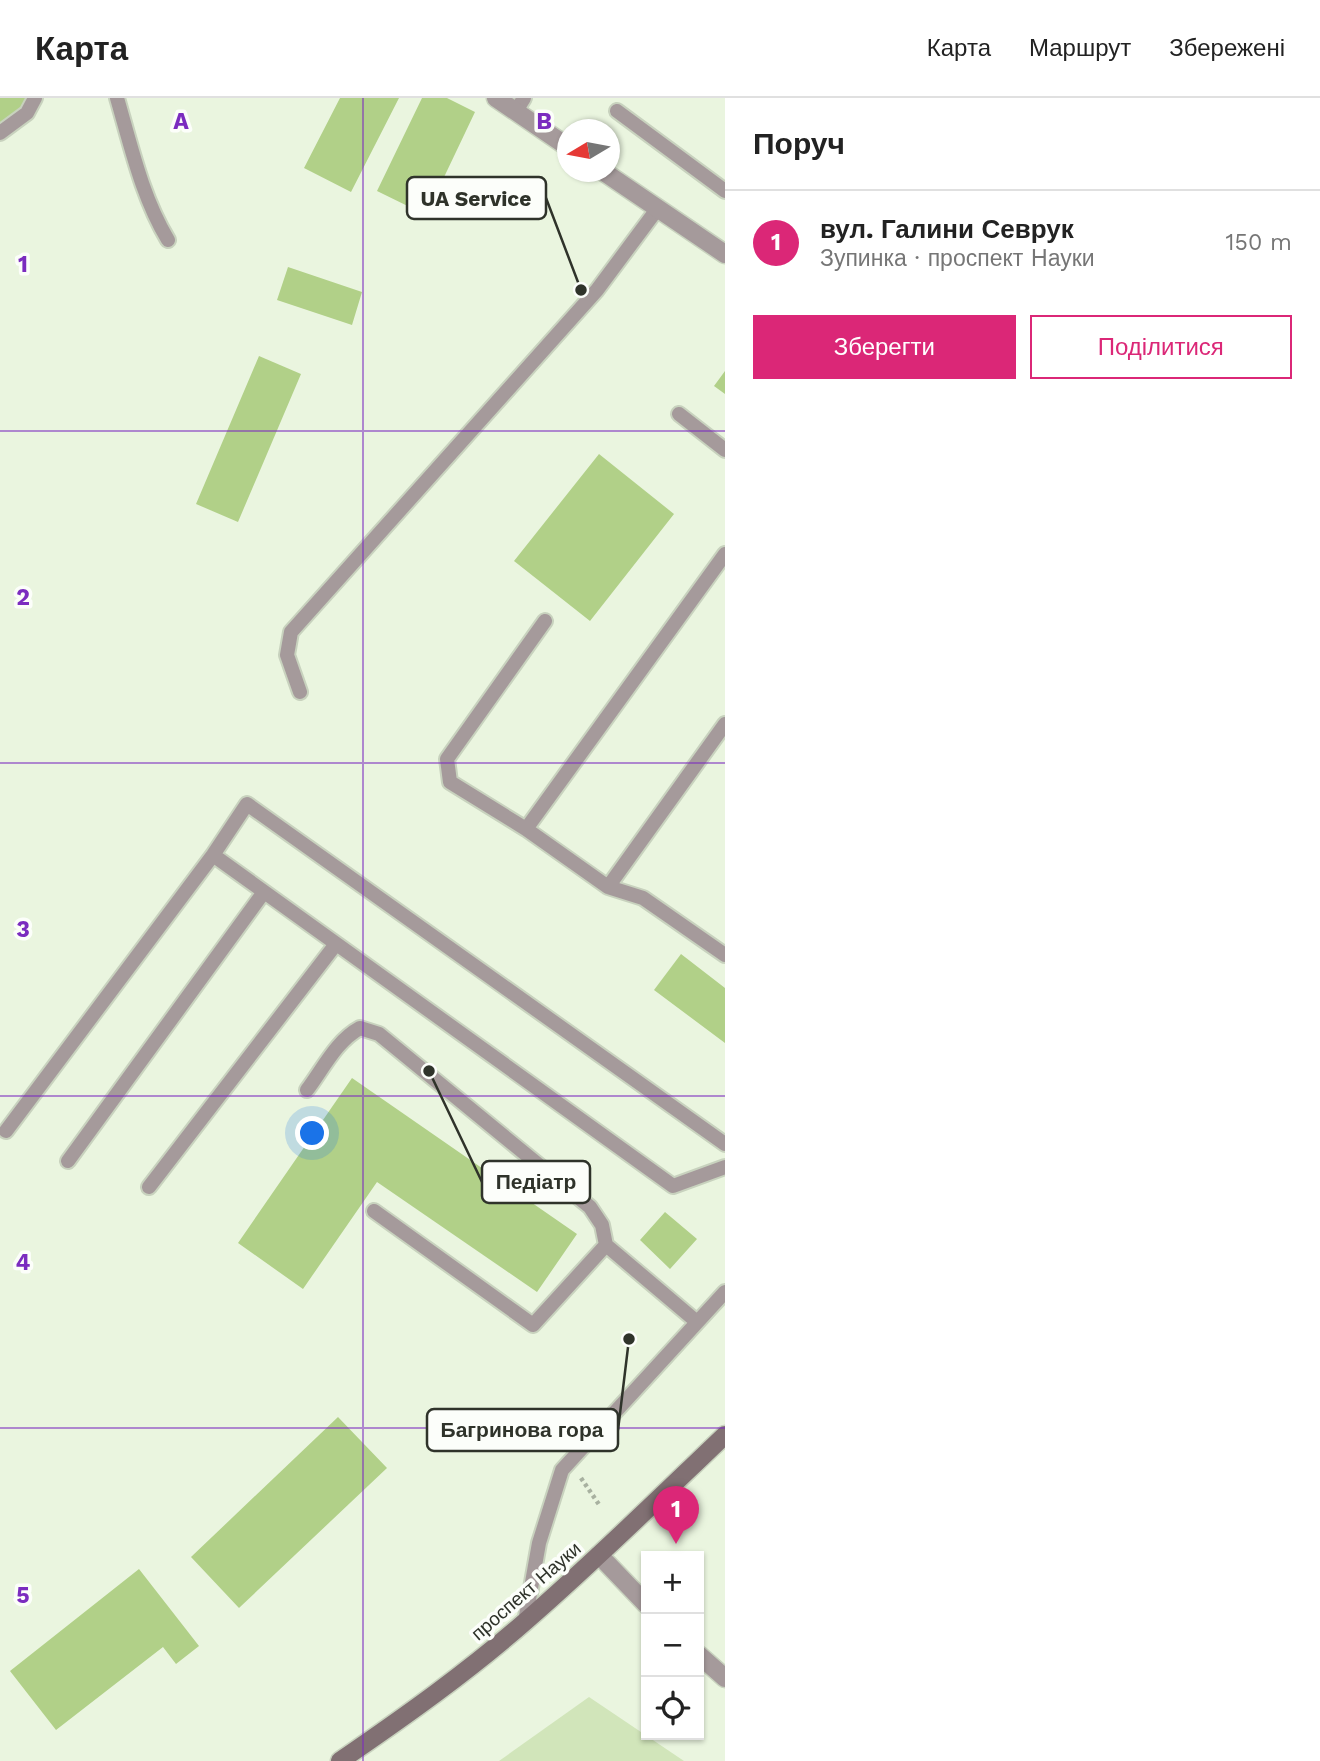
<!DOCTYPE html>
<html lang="uk">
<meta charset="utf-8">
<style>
:root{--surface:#fff;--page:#f2f2f2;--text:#222;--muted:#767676;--line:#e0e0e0;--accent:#db2777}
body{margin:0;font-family:"Work Sans",sans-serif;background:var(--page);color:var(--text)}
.controls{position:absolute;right:21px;bottom:21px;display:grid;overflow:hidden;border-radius:0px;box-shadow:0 2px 5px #0004}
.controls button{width:63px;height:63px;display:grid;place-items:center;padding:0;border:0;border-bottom:2px solid var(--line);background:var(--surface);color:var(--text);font:35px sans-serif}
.compass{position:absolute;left:557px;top:21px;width:63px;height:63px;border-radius:50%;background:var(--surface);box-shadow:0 2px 5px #0004;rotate:260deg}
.you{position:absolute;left:313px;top:1036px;width:24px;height:24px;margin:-18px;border:5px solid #fff;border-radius:50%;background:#1a73e8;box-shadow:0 0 0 10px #1a73e833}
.badge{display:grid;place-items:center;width:46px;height:46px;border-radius:50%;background:var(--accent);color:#fff;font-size:23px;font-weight:700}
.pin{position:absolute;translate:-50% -58px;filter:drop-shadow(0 2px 4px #0008)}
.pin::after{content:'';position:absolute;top:37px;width:24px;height:21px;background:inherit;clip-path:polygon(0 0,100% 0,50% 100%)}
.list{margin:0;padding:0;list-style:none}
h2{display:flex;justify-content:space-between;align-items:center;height:91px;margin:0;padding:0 28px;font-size:30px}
h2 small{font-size:23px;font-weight:400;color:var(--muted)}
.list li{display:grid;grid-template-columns:46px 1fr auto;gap:21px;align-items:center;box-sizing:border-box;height:105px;padding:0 28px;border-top:2px solid var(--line)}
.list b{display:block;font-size:26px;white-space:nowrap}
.list p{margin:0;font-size:23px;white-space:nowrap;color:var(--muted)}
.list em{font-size:23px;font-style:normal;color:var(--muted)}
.actions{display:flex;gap:14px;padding:21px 28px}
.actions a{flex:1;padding:16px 0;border:2px solid var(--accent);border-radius:0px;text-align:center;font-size:24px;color:var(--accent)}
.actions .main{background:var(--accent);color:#fff}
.icon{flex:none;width:38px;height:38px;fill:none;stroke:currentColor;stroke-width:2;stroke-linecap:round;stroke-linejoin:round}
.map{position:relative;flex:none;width:725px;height:1663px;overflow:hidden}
header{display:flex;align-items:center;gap:42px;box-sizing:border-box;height:98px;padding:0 35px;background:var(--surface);border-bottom:2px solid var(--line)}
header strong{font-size:33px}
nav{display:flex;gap:38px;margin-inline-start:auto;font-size:24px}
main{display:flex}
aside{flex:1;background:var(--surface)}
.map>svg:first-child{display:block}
.green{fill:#d1e5ba}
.building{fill:#b1d088}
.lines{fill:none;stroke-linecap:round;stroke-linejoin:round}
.lane-casing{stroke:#c8d2be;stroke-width:18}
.street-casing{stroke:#c8d2be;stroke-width:21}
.secondary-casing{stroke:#c8d2be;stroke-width:21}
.path{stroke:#a8b1a0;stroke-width:4.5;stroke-dasharray:3.5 3.5;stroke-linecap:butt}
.lane{stroke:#a59a9b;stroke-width:14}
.street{stroke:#a59a9b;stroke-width:18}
.secondary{stroke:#817073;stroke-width:18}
.grid{fill:none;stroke:#7b2cbf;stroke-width:2;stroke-opacity:0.55}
.labels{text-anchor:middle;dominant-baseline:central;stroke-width:7;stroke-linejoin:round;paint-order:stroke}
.street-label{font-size:19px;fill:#2f332a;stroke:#fcfefa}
.grid-label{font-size:23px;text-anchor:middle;font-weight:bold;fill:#7b2cbf;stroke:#fcfefa;stroke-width:7;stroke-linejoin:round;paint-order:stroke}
.leader{fill:none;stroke:#2f332a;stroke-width:2.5}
.callout-dot{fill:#2f332a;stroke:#fcfefa;stroke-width:2.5}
.callout{fill:#fcfefa;stroke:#2f332a;stroke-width:2.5}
.callout-label{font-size:21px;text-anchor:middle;font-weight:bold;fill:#2f332a}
</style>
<header>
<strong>Карта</strong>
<nav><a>Карта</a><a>Маршрут</a><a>Збережені</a></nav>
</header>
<main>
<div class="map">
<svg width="725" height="1663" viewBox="0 0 725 1663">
<rect width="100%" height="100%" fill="#eaf5df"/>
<path class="green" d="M 589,1599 L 684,1663 L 499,1663 Z"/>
<path class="building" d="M 0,0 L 31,0 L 31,2 L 0,29 Z
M 340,0 L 399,0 L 351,94 L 304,70 Z
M 422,0 L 447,0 L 475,14 L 426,117 L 377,93 Z
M 288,169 L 362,194 L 352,227 L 277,202 Z
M 259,258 L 301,276 L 238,424 L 196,406 Z
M 725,273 L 725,296 L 714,288 Z
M 599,356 L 674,416 L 590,523 L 514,463 Z
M 681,856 L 725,890 L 725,945 L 654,892 Z
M 352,980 L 577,1136 L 537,1194 L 377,1084 L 303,1191 L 238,1145 Z
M 665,1114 L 697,1141 L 670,1171 L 640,1142 Z
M 338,1319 L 387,1370 L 239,1510 L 191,1459 Z
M 139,1471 L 199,1548 L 176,1566 L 163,1549 L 56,1632 L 10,1573 Z"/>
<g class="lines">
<g class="lane-casing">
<path id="lane" d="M 117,0 C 131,48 142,99 168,142
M 516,13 L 524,0
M 617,13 L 725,93
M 0,35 L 27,15 L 35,0
M 679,316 L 725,352
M 545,523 L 447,661 L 450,684 L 526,731 L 608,789 L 725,626
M 300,594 L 287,557 L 291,534 L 597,192 L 658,110
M 526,731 L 725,456
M 213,757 L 673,1088 L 725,1069
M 608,789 L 643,800 L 725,857
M 307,992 C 323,971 336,943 360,930 L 379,936 L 590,1109 L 602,1127 L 606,1147
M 6,1033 L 213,757 L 247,706 L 725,1046
M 68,1063 L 264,794
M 149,1089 L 336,846
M 374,1113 L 533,1227 L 606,1147 L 697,1224
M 525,1524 L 539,1445 L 562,1372 L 725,1194"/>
</g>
<g class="street-casing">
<path id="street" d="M 496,0 L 568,49
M 604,74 L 725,156
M 599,1457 L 646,1506
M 699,1557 L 725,1580"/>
</g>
<g class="secondary-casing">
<path id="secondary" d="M 340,1663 C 404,1619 468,1574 527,1522 C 595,1463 660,1399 725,1337"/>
</g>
<path class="path" d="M 581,1380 L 600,1408"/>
<use href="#lane" class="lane"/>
<use href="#street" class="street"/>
<use href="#secondary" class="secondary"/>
</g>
<path class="grid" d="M 363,0 L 363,1663M 0,333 L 725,333M 0,665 L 725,665M 0,998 L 725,998M 0,1330 L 725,1330"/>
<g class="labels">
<g class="street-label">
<text transform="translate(526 1493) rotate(-41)">проспект Науки</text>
</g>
</g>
<g class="grid-label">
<text x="181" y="31">A</text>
<text x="544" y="31">B</text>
<text x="23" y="174">1</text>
<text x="23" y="507">2</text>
<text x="23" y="839">3</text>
<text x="23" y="1172">4</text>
<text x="23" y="1505">5</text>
</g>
<path class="leader" d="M581 192L546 100M429 973L482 1084M629 1241L618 1332"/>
<g class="callout-dot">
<circle cx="581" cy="192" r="7"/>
<circle cx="429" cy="973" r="7"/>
<circle cx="629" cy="1241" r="7"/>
</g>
<g class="callout">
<rect x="407" y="79" width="139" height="42" rx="7"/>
<rect x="482" y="1063" width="108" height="42" rx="7"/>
<rect x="427" y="1311" width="191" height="42" rx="7"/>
</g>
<g class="callout-label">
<text x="476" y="108">UA Service</text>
<text x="536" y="1091">Педіатр</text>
<text x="522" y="1339">Багринова гора</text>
</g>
</svg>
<div class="controls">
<button>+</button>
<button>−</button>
<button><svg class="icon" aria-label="locate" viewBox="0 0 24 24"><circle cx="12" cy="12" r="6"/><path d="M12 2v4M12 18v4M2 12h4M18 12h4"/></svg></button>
</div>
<svg class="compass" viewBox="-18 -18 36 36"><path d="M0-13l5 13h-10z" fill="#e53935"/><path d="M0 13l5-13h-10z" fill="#767676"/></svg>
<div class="you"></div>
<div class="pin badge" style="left:676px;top:1446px">1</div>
</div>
<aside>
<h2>Поруч<small></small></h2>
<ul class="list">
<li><span class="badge">1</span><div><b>вул. Галини Севрук</b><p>Зупинка · проспект Науки</p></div><em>150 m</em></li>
</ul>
<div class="actions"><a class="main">Зберегти</a><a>Поділитися</a></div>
</aside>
</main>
